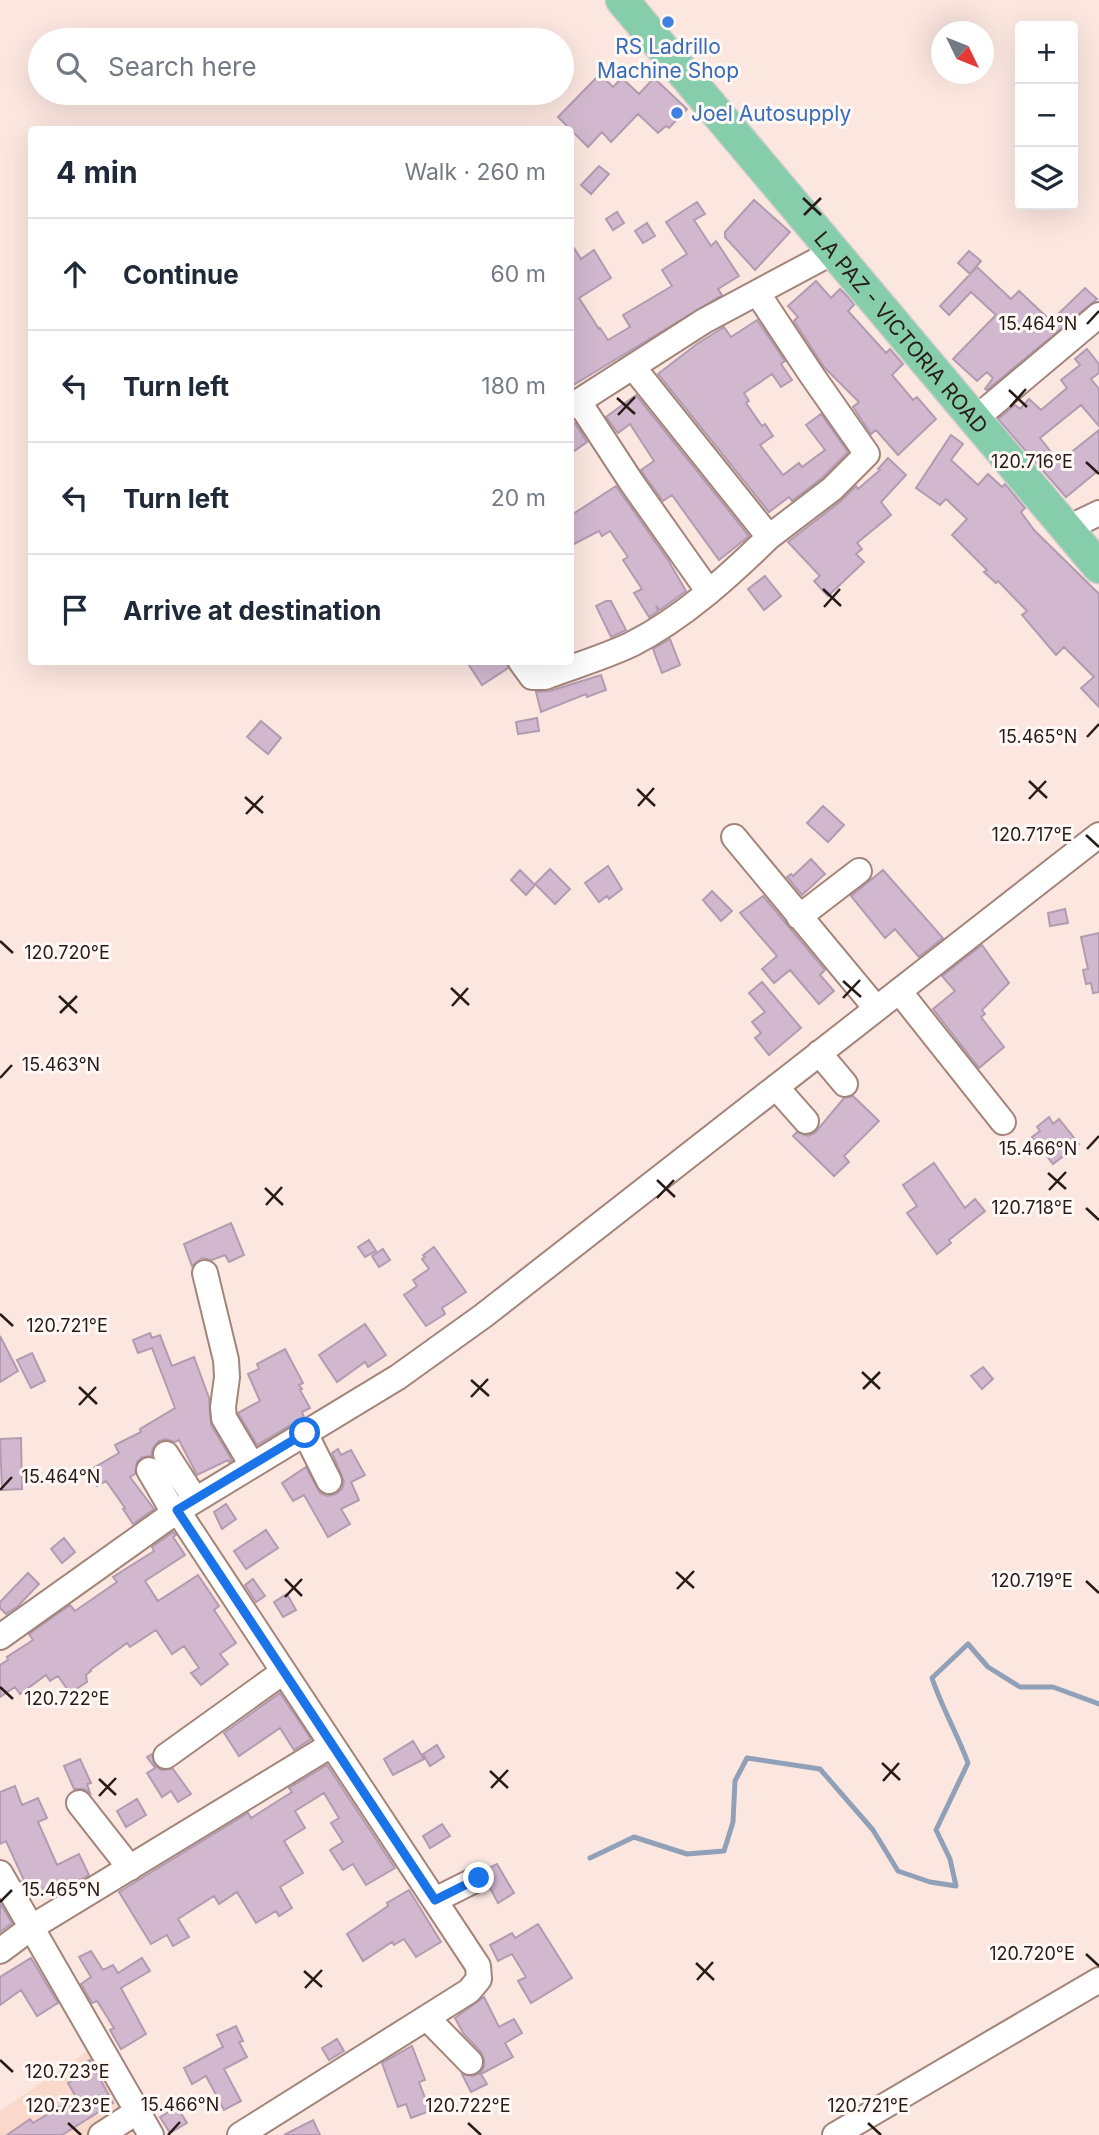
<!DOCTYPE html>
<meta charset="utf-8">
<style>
:root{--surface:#fff;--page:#f2f2f3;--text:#1f2937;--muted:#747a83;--line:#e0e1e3}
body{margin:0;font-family:Inter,sans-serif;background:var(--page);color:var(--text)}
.controls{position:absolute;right:21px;top:21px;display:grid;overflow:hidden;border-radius:7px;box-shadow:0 7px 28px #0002}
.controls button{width:63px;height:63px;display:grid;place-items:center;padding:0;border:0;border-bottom:2px solid var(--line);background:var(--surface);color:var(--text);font:35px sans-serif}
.compass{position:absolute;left:931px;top:21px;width:63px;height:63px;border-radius:50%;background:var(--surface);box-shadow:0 7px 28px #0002;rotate:133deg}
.stop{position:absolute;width:21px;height:21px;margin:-16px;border:5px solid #1a73e8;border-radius:50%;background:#fff}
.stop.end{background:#1a73e8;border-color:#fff;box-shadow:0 2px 7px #0008}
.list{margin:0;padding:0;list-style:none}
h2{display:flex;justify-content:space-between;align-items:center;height:91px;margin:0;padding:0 28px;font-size:30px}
h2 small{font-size:23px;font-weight:400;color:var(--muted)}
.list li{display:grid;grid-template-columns:46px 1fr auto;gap:21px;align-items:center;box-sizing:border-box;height:112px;padding:0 28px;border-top:2px solid var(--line)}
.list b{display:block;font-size:26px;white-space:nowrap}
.list em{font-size:23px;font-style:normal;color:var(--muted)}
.icon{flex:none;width:38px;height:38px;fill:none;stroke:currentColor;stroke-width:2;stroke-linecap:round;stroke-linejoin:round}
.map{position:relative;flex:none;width:1099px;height:2135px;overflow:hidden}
.search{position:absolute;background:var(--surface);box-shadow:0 7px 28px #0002;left:28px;top:28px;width:546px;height:77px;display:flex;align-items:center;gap:18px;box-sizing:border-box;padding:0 24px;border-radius:38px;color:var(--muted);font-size:26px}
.panel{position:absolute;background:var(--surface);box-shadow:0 7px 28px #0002;left:28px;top:126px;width:546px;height:539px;border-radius:7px}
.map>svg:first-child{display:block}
.built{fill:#fad8cc}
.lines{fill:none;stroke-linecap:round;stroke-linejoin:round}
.stream{stroke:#91a0b9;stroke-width:5}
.building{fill:#d1b8cf;stroke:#b29bb1;stroke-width:2}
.minor-casing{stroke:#a38479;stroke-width:28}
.major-casing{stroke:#cfcdcc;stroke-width:35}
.minor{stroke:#fff;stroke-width:24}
.major{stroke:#86cdab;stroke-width:32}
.route{stroke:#1a73e8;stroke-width:9}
.ticks{fill:none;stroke:#271b17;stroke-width:2.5}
.shop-dot{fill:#3f7fe0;stroke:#fff8f5;stroke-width:2.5}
.labels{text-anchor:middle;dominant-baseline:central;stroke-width:6;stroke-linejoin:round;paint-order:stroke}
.shop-label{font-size:21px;fill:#366cbe;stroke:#fff8f5}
.street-label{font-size:21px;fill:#271b17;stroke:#fff8f5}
.ticks-label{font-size:18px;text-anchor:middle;fill:#271b17;stroke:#fff8f5;stroke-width:6;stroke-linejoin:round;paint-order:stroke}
</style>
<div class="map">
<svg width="1099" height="2135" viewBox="0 0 1099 2135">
<rect width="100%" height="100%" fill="#fce7e0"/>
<path class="built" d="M 89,2050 L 141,2135 L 0,2135 L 0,2111 Z"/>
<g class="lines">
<path class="stream" d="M 590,1858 L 634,1837 L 687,1854 L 724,1851 L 733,1822 L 735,1781 L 747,1758 L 820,1769 L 873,1830 L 898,1871 L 930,1882 L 956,1886 L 950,1859 L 936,1830 L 968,1763 C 957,1733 942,1708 932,1678 L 968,1644 L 988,1667 L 1020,1687 L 1053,1687 L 1099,1704"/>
</g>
<path class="building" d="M 600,74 L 613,87 L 622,78 L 639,94 L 654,78 L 687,109 L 669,128 L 666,126 L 658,133 L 638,114 L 611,142 L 602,132 L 588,147 L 558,117 Z
M 599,166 L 609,174 L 591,194 L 581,185 Z
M 754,200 L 790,232 L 755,270 L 725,237 L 725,232 Z
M 697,202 L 705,214 L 694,220 L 711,246 L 716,241 L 739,276 L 718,289 L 722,295 L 570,387 L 570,242 L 581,259 L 594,250 L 611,278 L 579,298 L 599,329 L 600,328 L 608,340 L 630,327 L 623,315 L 672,286 L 662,270 L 687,254 L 666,222 Z
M 617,212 L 624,223 L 613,230 L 606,219 Z
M 647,223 L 655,236 L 643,243 L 635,231 Z
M 969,251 L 981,261 L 970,274 L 958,263 Z
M 977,267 L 1011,299 L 1019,291 L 1051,321 L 1085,288 L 1097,299 L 987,390 L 985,389 L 993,378 L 987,372 L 977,381 L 953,359 L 996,315 L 971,292 L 949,315 L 940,306 Z
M 816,281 L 831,298 L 840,289 L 848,297 L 854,305 L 848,311 L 886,353 L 890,349 L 903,364 L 892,375 L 913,400 L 917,397 L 936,419 L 898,455 L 876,430 L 871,434 L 853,407 L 859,402 L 824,367 L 794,321 L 798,317 L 788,306 Z
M 757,320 L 785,361 L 781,364 L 792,380 L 781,387 L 772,374 L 744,393 L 749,401 L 746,403 L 762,426 L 765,424 L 773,436 L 760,445 L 783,475 L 799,463 L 802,467 L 825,450 L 806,425 L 821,414 L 848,452 L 822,478 L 792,501 L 789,497 L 769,512 L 658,374 L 697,344 L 724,327 L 731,337 Z
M 1087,349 L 1099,364 L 1099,373 L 1091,379 L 1099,389 L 1099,426 L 1081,405 L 1040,438 L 1059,462 L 1099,430 L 1099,470 L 1066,497 L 998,419 L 1015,405 L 1020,409 L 1029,399 L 1041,410 L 1067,388 L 1061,380 L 1080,365 L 1075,359 Z
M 636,395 L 749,536 L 719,560 L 672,495 L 663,501 L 644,475 L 641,470 L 654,461 L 630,424 L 618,433 L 606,417 Z
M 575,423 L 587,442 L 570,454 L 570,426 Z
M 951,435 L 963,444 L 951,460 L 978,485 L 988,474 L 1002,487 L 1005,484 L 1025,508 L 1021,512 L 1034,530 L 1099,594 L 1099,707 L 1081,688 L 1094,677 L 1064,647 L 1056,655 L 1022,615 L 1027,611 L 998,581 L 996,583 L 984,572 L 987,570 L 952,535 L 967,519 L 946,499 L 940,505 L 916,488 Z
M 888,458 L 906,475 L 881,502 L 891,515 L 857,543 L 862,549 L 856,554 L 864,562 L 828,596 L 814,581 L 820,576 L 788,542 L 841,501 L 856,486 L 858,489 L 880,470 L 878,469 Z
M 616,486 L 668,560 L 686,591 L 660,610 L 656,606 L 658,611 L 649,617 L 634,593 L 642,589 L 623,560 L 628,557 L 610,531 L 602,536 L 599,531 L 570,546 L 570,516 Z
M 765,576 L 781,596 L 764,610 L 748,589 Z
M 606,601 L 611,601 L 626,630 L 611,637 L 596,606 Z
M 670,639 L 680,665 L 662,673 L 653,649 Z
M 467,662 L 506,662 L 508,668 L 482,685 Z
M 601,675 L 606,690 L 587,697 L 586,694 L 541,712 L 536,692 L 550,691 Z
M 537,718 L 539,731 L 518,734 L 516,722 Z
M 261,721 L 281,738 L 268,754 L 247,737 Z
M 823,806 L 844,825 L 828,842 L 807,823 Z
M 811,859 L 825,874 L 802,895 L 787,877 L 791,874 L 793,876 Z
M 608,866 L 622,889 L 609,899 L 607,896 L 599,902 L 585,883 Z
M 550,869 L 570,889 L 555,904 L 535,884 Z
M 520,870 L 535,885 L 526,895 L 511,880 Z
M 883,870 L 943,938 L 919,957 L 895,929 L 885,938 L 851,896 Z
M 712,891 L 732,911 L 721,921 L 703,900 Z
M 763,896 L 825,970 L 820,975 L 834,991 L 819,1004 L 790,970 L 774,983 L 762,969 L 777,956 L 740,913 Z
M 1065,909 L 1068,923 L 1050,926 L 1048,913 Z
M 1099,933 L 1099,992 L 1093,993 L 1091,983 L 1086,984 L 1083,970 L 1088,969 L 1081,937 Z
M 982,945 L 1009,983 L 982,1010 L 985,1014 L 981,1017 L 1004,1047 L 979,1068 L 933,1009 L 955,991 L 942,976 Z
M 762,982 L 801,1028 L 769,1055 L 755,1038 L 761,1033 L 752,1022 L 765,1012 L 749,993 Z
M 853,1096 L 879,1121 L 844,1156 L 849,1162 L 834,1176 L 793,1136 L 797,1132 L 808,1136 L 815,1133 L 844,1098 Z
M 1049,1117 L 1053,1124 L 1059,1119 L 1079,1144 L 1053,1164 L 1032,1137 L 1040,1131 L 1037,1127 Z
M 934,1163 L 965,1208 L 975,1199 L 985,1211 L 949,1240 L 951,1243 L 937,1254 L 907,1213 L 917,1206 L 903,1185 Z
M 231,1223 L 244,1255 L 229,1262 L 225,1255 L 212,1260 L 202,1258 L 192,1266 L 184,1244 Z
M 369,1240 L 376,1251 L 365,1257 L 358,1247 Z
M 434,1247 L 466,1292 L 442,1308 L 445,1314 L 426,1326 L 404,1295 L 417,1286 L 413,1280 L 429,1269 L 422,1259 L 425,1257 L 423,1255 Z
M 383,1249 L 390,1260 L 379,1267 L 372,1256 Z
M 365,1324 L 386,1355 L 368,1367 L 365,1362 L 337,1382 L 319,1355 Z
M 150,1333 L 152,1338 L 160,1335 L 172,1366 L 194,1357 L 209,1398 L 211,1425 L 232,1460 L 229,1462 L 228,1460 L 197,1475 L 179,1440 L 175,1442 L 166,1439 L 159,1441 L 153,1448 L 151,1456 L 142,1457 L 137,1462 L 135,1474 L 130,1477 L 154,1509 L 133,1524 L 123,1509 L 125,1508 L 106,1481 L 97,1486 L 88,1471 L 119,1453 L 115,1445 L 141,1432 L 140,1429 L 175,1408 L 152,1348 L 138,1353 L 133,1340 Z
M 0,1336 L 18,1371 L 0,1382 Z
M 285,1349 L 303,1383 L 299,1385 L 302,1389 L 300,1390 L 310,1408 L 302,1412 L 304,1417 L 257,1445 L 238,1413 L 260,1401 L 248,1374 L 259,1369 L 257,1364 Z
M 32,1353 L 45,1381 L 31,1388 L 17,1360 Z
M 983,1367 L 993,1379 L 982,1389 L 971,1376 Z
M 21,1438 L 22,1489 L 2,1490 L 0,1439 Z
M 338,1449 L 341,1455 L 351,1450 L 365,1475 L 351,1482 L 359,1500 L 341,1509 L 350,1524 L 328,1537 L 304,1495 L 293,1501 L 282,1483 L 306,1467 L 320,1493 L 327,1496 L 336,1494 L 342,1489 L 344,1481 L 332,1453 Z
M 226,1504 L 236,1519 L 222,1529 L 214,1512 Z
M 266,1530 L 278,1548 L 246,1569 L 234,1551 Z
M 173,1532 L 176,1535 L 173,1537 L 185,1555 L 145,1581 L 158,1601 L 198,1575 L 219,1606 L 214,1610 L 236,1643 L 220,1654 L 228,1664 L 201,1685 L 191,1673 L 199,1668 L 184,1646 L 172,1654 L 156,1630 L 130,1647 L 127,1643 L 90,1670 L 91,1671 L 86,1675 L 87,1682 L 70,1693 L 58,1676 L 50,1681 L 46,1675 L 20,1694 L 15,1687 L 0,1697 L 0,1665 L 8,1660 L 7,1657 L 33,1640 L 29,1634 L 70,1605 L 75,1611 L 117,1582 L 113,1577 L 154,1551 L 152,1547 Z
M 64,1538 L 75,1552 L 62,1563 L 51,1549 Z
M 28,1573 L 39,1584 L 18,1606 L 6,1614 L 0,1608 L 0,1602 Z
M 253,1579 L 265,1596 L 256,1602 L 245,1585 Z
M 287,1594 L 296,1610 L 283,1617 L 274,1602 Z
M 280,1693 L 311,1739 L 294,1750 L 280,1728 L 239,1756 L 224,1733 Z
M 413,1741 L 424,1759 L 393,1775 L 384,1759 Z
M 437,1745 L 444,1757 L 430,1766 L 423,1754 Z
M 152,1754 L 154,1765 L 161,1770 L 173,1769 L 191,1794 L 178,1802 L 171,1791 L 162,1797 L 147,1773 L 155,1768 L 147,1757 Z
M 80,1759 L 91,1783 L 87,1784 L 90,1793 L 84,1789 L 74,1789 L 64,1766 Z
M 327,1765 L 395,1868 L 366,1885 L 353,1864 L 343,1870 L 330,1850 L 343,1842 L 331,1823 L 339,1818 L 324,1793 L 295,1811 L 305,1828 L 284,1841 L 303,1873 L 280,1887 L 292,1908 L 279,1916 L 276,1911 L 256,1923 L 237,1892 L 219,1904 L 214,1896 L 178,1919 L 189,1937 L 173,1946 L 167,1935 L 151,1944 L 119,1892 L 248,1813 L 251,1818 L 292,1792 L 289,1788 Z
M 15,1786 L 22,1805 L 38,1798 L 47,1818 L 38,1822 L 57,1865 L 79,1854 L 89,1875 L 59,1892 L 54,1883 L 30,1895 L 22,1881 L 24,1880 L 6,1841 L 0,1844 L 0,1792 Z
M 137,1799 L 146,1815 L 126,1827 L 117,1811 Z
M 442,1824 L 450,1836 L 430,1848 L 423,1836 Z
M 497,1864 L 514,1893 L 498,1903 L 490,1888 L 494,1878 L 489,1868 Z
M 409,1890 L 441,1942 L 416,1957 L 404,1939 L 394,1945 L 392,1942 L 363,1961 L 347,1934 L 388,1906 L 387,1903 Z
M 0,1903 L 12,1923 L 0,1932 Z
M 538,1924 L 572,1978 L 531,2003 L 518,1981 L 526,1977 L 512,1954 L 498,1961 L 490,1945 L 512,1933 L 515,1938 Z
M 91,1951 L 103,1970 L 113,1965 L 118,1973 L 142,1958 L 150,1971 L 121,1988 L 146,2034 L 121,2049 L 110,2030 L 114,2028 L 97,2001 L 92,2003 L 81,1984 L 91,1977 L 79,1957 Z
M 31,1958 L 58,2003 L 37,2016 L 21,1990 L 0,2005 L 0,1977 Z
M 484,1997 L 499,2027 L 514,2019 L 522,2033 L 505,2043 L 513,2057 L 481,2074 L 487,2084 L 471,2092 L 462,2074 L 473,2076 L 480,2073 L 484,2067 L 484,2059 L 481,2052 L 463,2033 L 455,2018 Z
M 236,2026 L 243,2041 L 239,2042 L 247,2057 L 224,2069 L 241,2101 L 224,2110 L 206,2076 L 192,2084 L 184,2068 L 223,2047 L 217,2035 Z
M 337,2039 L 344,2051 L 329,2060 L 322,2048 Z
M 412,2046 L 425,2080 L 419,2082 L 430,2111 L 411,2118 L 406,2104 L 398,2107 L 382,2063 Z
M 90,2060 L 113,2103 L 62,2135 L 7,2135 L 30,2119 L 33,2123 L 76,2097 L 68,2083 L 77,2077 L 73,2071 Z
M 177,2107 L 187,2123 L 170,2133 L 160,2117 Z
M 313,2120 L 320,2135 L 284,2135 Z"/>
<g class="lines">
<g class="minor-casing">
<path id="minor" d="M 758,294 L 811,374 L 867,454 L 832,489 L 769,537
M 579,402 L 632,483 L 709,592
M 570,407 L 704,321 L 833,252
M 974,420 L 1099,315
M 1066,529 L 1099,513
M 521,662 L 532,677 L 545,677 C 574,666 605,657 632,644 C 683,618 728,577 769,537 L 633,367
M 734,837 L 876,1008
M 799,917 L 859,871
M 899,991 L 1003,1122
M 819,1053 L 845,1084
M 776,1087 L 806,1121
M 205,1273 L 226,1360 L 227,1377 L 223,1407 L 224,1418 L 252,1465
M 305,1433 L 329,1481
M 166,1454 L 195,1499
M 149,1470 L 174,1513
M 177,1510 L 478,1966 L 479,1979 L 469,1991 L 240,2135
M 0,1637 L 174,1513 L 398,1377 L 483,1316 L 1099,835
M 166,1756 L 283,1672
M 79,1803 L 130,1868
M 0,1873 L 151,2135
M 435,1900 L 479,1878
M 0,1951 L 32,1927 L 331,1745
M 427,2018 L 470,2062
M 101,2135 L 138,2111
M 835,2135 L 1099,1980"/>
</g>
<g class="major-casing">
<g id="major">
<path id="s1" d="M 622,0 L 1099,567"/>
</g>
</g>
<use href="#minor" class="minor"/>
<use href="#major" class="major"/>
</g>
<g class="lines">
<path class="route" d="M 305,1433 L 177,1510 L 435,1900 L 479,1878"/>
</g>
<path class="ticks" d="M 803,198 L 821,215M 804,215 L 821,198M 1087,324 L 1099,311M 1009,390 L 1027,407M 617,398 L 635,414M 1010,407 L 1026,389M 618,415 L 635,397M 1086,462 L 1099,474M 823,589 L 841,606M 824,607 L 840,589M 1087,737 L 1099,724M 1029,781 L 1047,798M 637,789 L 655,806M 245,797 L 263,813M 1029,799 L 1046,781M 638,806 L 654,788M 246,814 L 263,796M 1086,835 L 1099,847M 0,941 L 13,953M 843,981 L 861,997M 451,988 L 469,1005M 59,996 L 77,1013M 843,998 L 860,980M 452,1006 L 468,988M 60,1013 L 77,996M 0,1078 L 12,1065M 1087,1149 L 1099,1136M 1048,1173 L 1066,1189M 657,1180 L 675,1197M 265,1188 L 283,1205M 1049,1190 L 1066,1172M 657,1198 L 674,1180M 266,1205 L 282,1187M 1086,1208 L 1099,1220M 0,1314 L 13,1326M 862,1372 L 880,1389M 471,1380 L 489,1396M 79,1387 L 97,1404M 863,1389 L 880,1372M 471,1397 L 488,1379M 79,1405 L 96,1387M 0,1490 L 12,1477M 676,1572 L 694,1588M 285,1579 L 302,1596M 1086,1581 L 1099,1593M 677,1589 L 694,1571M 285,1597 L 302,1579M 0,1687 L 13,1699M 882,1763 L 900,1780M 490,1771 L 508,1788M 99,1779 L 116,1795M 883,1781 L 899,1763M 491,1788 L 508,1770M 99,1796 L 116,1778M 0,1902 L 12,1890M 1086,1954 L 1099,1966M 696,1963 L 714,1980M 304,1971 L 322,1987M 697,1980 L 713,1962M 305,1988 L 322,1970M 0,2060 L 13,2072M 68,2123 L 81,2135M 468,2123 L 481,2135M 868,2123 L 881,2135M 168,2135 L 180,2122"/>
<g class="shop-dot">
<circle cx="668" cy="22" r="7"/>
<circle cx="677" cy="113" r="7"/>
</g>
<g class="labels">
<g class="shop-label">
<text x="668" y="46">RS Ladrillo<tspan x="668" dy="24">Machine Shop</tspan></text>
<text x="691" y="113" text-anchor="start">Joel Autosupply</text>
</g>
<g class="street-label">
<text stroke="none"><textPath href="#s1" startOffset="434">LA PAZ - VICTORIA ROAD</textPath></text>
</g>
</g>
<g class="ticks-label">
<text x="1038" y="330">15.464°N</text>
<text x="1032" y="468">120.716°E</text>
<text x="1038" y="743">15.465°N</text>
<text x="1032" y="841">120.717°E</text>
<text x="67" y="959">120.720°E</text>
<text x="61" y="1071">15.463°N</text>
<text x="1038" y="1155">15.466°N</text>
<text x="1032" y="1214">120.718°E</text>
<text x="67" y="1332">120.721°E</text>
<text x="61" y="1483">15.464°N</text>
<text x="1032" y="1587">120.719°E</text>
<text x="67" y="1705">120.722°E</text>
<text x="61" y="1896">15.465°N</text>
<text x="1032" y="1960">120.720°E</text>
<text x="67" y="2078">120.723°E</text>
<text x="180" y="2111">15.466°N</text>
<text x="68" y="2112">120.723°E</text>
<text x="468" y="2112">120.722°E</text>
<text x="868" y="2112">120.721°E</text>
</g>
</svg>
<div class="controls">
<button>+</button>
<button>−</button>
<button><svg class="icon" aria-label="layers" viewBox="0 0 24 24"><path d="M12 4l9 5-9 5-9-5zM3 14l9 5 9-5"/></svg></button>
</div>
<svg class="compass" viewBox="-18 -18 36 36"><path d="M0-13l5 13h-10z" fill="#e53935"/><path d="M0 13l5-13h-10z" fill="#747a83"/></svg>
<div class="stop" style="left:305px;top:1433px"></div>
<div class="stop end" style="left:479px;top:1878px"></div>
<div class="search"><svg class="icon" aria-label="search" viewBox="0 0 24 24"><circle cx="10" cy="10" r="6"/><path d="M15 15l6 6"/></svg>Search here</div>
<section class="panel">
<h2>4 min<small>Walk · 260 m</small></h2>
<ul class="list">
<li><svg class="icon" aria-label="ahead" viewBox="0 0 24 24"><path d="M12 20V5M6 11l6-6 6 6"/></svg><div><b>Continue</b></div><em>60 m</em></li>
<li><svg class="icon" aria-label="left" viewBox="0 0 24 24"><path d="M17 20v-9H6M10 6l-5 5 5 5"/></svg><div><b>Turn left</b></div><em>180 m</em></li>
<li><svg class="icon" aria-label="left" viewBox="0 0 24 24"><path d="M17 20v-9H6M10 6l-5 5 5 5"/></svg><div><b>Turn left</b></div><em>20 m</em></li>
<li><svg class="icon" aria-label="arrive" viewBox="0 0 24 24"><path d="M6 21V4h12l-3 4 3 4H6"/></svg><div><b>Arrive at destination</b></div></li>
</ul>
</section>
</div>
